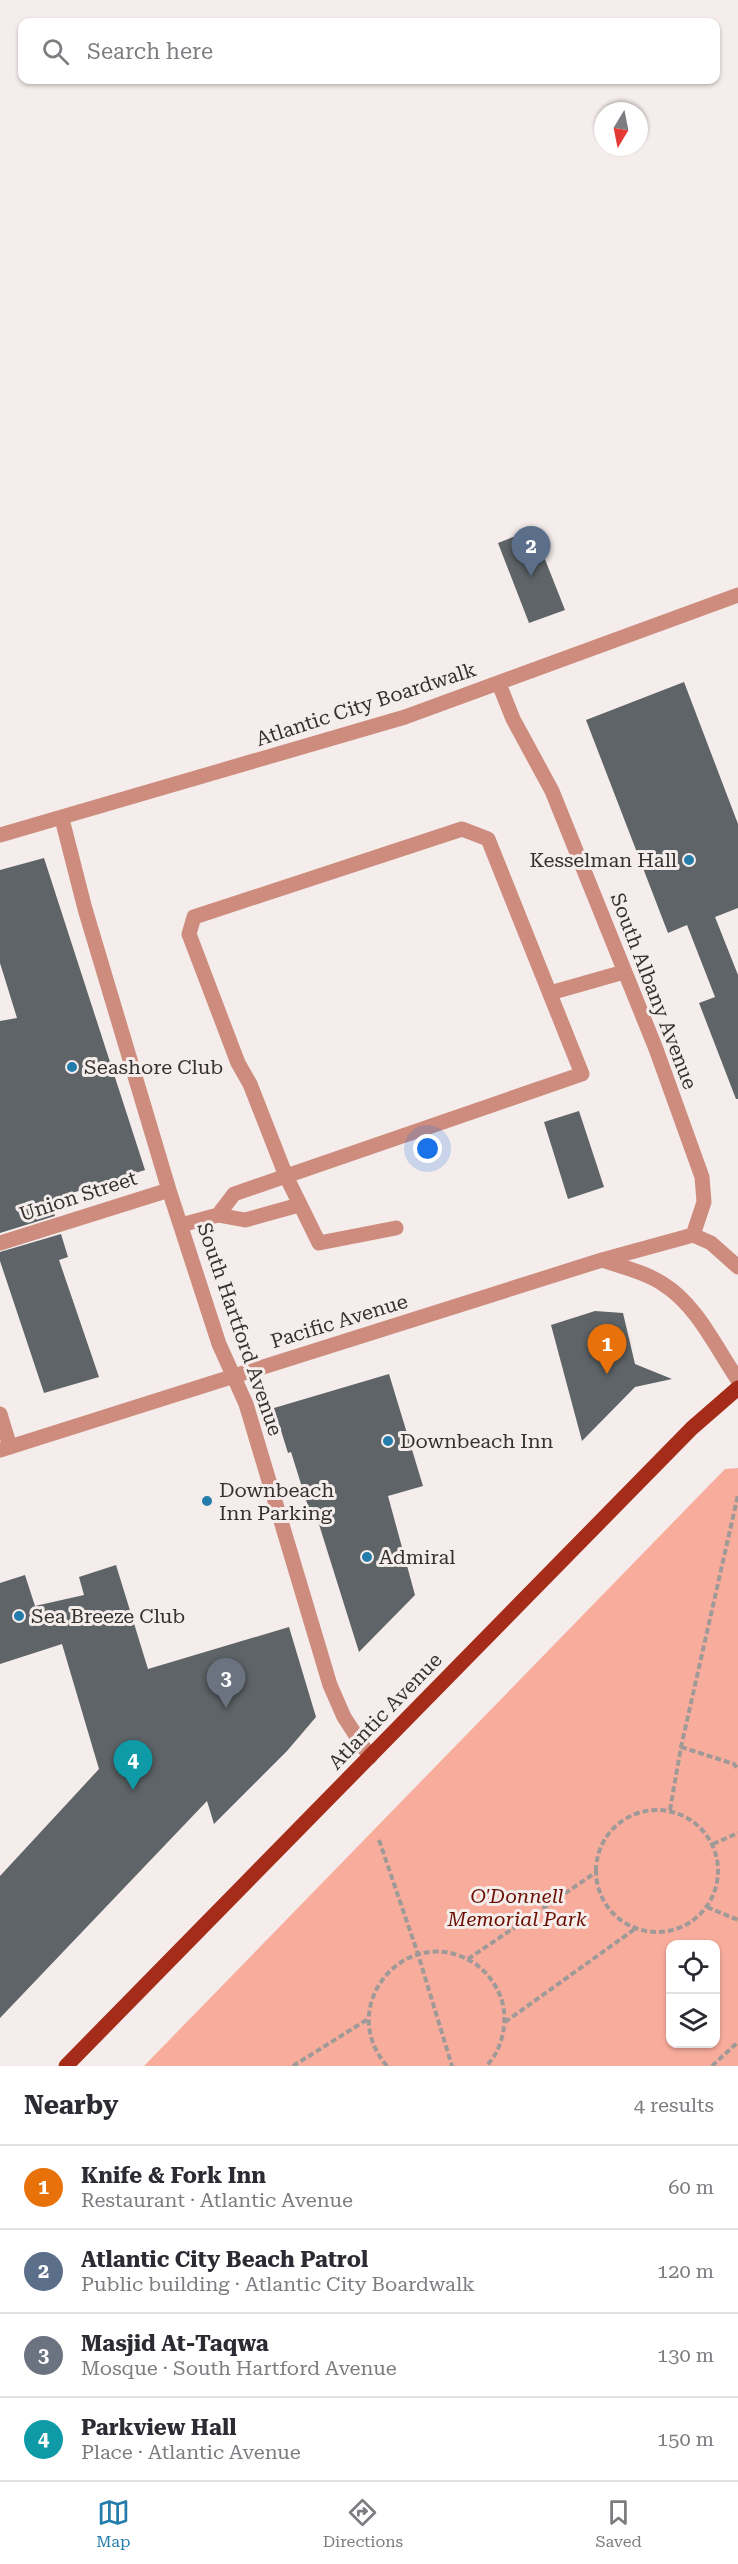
<!DOCTYPE html>
<meta charset="utf-8">
<style>
:root{--surface:#fff;--page:#f7f7f7;--text:#2b2b33;--muted:#7c7c81;--line:#e1e1e2;--accent:#247cab}
body{margin:0;font-family:"Roboto Serif",serif;background:var(--page);color:var(--text)}
.controls{position:absolute;right:18px;bottom:18px;display:grid;overflow:hidden;border-radius:12px;box-shadow:0 2px 4px #0004}
.controls button{width:54px;height:54px;display:grid;place-items:center;padding:0;border:0;border-bottom:2px solid var(--line);background:var(--surface);color:var(--text);font:30px sans-serif}
.compass{position:absolute;left:594px;top:102px;width:54px;height:54px;border-radius:50%;background:var(--surface);box-shadow:0 2px 4px #0004;rotate:190deg}
.you{position:absolute;left:428px;top:1149px;width:21px;height:21px;margin:-15px;border:4px solid #fff;border-radius:50%;background:#1a73e8;box-shadow:0 0 0 9px #1a73e833}
.badge{display:grid;place-items:center;width:39px;height:39px;border-radius:50%;background:var(--accent);color:#fff;font-size:20px;font-weight:700}
.pin{position:absolute;translate:-50% -50px;filter:drop-shadow(0 2px 3px #0008)}
.pin::after{content:'';position:absolute;top:32px;width:21px;height:18px;background:inherit;clip-path:polygon(0 0,100% 0,50% 100%)}
.list{margin:0;padding:0;list-style:none}
h2{display:flex;justify-content:space-between;align-items:center;height:78px;margin:0;padding:0 24px;font-size:26px}
h2 small{font-size:20px;font-weight:400;color:var(--muted)}
.list li{display:grid;grid-template-columns:39px 1fr auto;gap:18px;align-items:center;box-sizing:border-box;height:84px;padding:0 24px;border-top:2px solid var(--line)}
.list b{display:block;font-size:22px;white-space:nowrap}
.list p{margin:0;font-size:20px;white-space:nowrap;color:var(--muted)}
.list em{font-size:20px;font-style:normal;color:var(--muted)}
.icon{flex:none;width:33px;height:33px;fill:none;stroke:currentColor;stroke-width:2;stroke-linecap:round;stroke-linejoin:round}
.map{position:relative;flex:none;width:738px;height:2066px;overflow:hidden}
.search{position:absolute;background:var(--surface);box-shadow:0 2px 4px #0004;left:18px;right:18px;top:18px;height:66px;display:flex;align-items:center;gap:15px;box-sizing:border-box;padding:0 21px;border-radius:12px;color:var(--muted);font-size:22px}
.sheet{height:414px;background:var(--surface)}
nav{display:flex;justify-content:space-around;align-items:center;box-sizing:border-box;height:84px;border-top:2px solid var(--line);background:var(--surface);font-size:16px;color:var(--muted)}
nav a{display:grid;justify-items:center;gap:3px}
nav .on{color:var(--accent)}
.map>svg:first-child{display:block}
.green{fill:#f8ac9c;fill-rule:evenodd}
.building{fill:#5e6467}
.lines{fill:none;stroke-linecap:round;stroke-linejoin:round}
.path{stroke:#9f9a98;stroke-width:4;stroke-dasharray:6 3;stroke-linecap:butt}
.minor{stroke:#ce8c7e;stroke-width:15}
.major{stroke:#a52c19;stroke-width:15}
.poi-dot{fill:#247cab;stroke:#f5edeb;stroke-width:2}
.labels{text-anchor:middle;dominant-baseline:central;stroke-width:6;stroke-linejoin:round;paint-order:stroke}
.street-label{font-size:20px;fill:#343231;stroke:#f5edeb}
.poi-label{font-size:20px;fill:#343231;stroke:#f5edeb;text-anchor:start}
.park-label{font-size:20px;font-style:italic;fill:#6b0f02;stroke:#f5edeb}
</style>
<div class="map">
<svg width="738" height="2066" viewBox="0 0 738 2066">
<rect width="100%" height="100%" fill="#f5edeb"/>
<path class="green" d="M 738,1468 L 738,2066 L 144,2066 L 725,1469 ZM 670,1944 L 716,1944 L 716,2044 L 670,2044 Z"/>
<path class="building" d="M 533,529 L 565,610 L 529,623 L 498,543 Z
M 684,682 L 738,824 L 738,908 L 715,917 L 738,975 L 738,1099 L 736,1099 L 699,1003 L 715,997 L 687,925 L 668,933 L 586,720 Z
M 44,858 L 145,1170 L 50,1200 L 55,1216 L 0,1233 L 0,1021 L 17,1018 L 0,963 L 0,870 Z
M 579,1111 L 604,1187 L 568,1199 L 544,1122 Z
M 61,1234 L 68,1257 L 59,1260 L 99,1377 L 44,1393 L 0,1261 L 0,1252 Z
M 595,1311 L 623,1313 L 635,1364 L 672,1379 L 635,1387 L 582,1441 L 551,1325 Z
M 389,1374 L 423,1486 L 388,1496 L 415,1595 L 359,1652 L 317,1518 L 312,1519 L 291,1452 L 288,1453 L 274,1408 Z
M 116,1565 L 148,1669 L 289,1627 L 316,1717 L 287,1751 L 214,1824 L 207,1801 L 0,2018 L 0,1876 L 99,1769 L 62,1644 L 0,1664 L 0,1583 L 25,1575 L 35,1606 L 84,1595 L 79,1577 Z"/>
<g class="lines">
<path class="path" d="M 681,1747 L 734,1764 L 738,1769
M596 1871a61 61 0 1 1 122 0a61 61 0 1 1-122 0Z
M 670,1810 L 681,1747 L 738,1495
M 379,1840 L 418,1954 L 452,2066
M 713,1844 L 738,1833
M 707,1907 L 738,1920
M 468,1959 L 595,1873
M 505,2022 L 635,1929
M 293,2066 L 368,2019
M 387,2066 C 333,2004 410,1918 477,1965 C 491,1976 502,1993 504,2011 C 506,2030 500,2053 486,2066
M 712,2066 L 738,2042"/>
<path class="minor" d="M 499,684 L 513,719 L 552,791 L 656,1049 L 702,1177 L 704,1202 L 693,1235
M 62,819 L 85,909 L 169,1190 L 219,1344 L 246,1404 L 330,1685 L 344,1717 L 370,1757
M 0,835 L 405,717 L 738,595
M 550,993 L 624,972
M 218,1215 L 234,1194 L 582,1074 L 488,839 L 462,829 L 194,917 L 189,934 L 238,1063 L 250,1084 L 286,1176 L 319,1243 L 396,1228
M 181,1225 L 218,1215 L 245,1220 L 299,1205
M 693,1235 L 711,1243 L 738,1267
M 0,1243 L 169,1190
M 602,1260 C 622,1267 645,1272 663,1284 C 697,1305 716,1348 738,1380
M 0,1414 L 10,1447
M 0,1450 L 602,1260 L 693,1235"/>
<path class="major" d="M 66,2066 L 692,1428 L 738,1388"/>
</g>
<g class="poi-dot">
<circle cx="689" cy="860" r="6"/>
<circle cx="72" cy="1067" r="6"/>
<circle cx="388" cy="1441" r="6"/>
<circle cx="207" cy="1501" r="6"/>
<circle cx="367" cy="1557" r="6"/>
<circle cx="19" cy="1616" r="6"/>
</g>
<g class="labels">
<g class="street-label">
<text transform="translate(366 704) rotate(-18)">Atlantic City Boardwalk</text>
<text transform="translate(654 991) rotate(69)">South Albany Avenue</text>
<text transform="translate(78 1196) rotate(-18)">Union Street</text>
<text transform="translate(339 1321) rotate(-17)">Pacific Avenue</text>
<text transform="translate(240 1329) rotate(71)">South Hartford Avenue</text>
<text transform="translate(385 1711) rotate(-46)">Atlantic Avenue</text>
</g>
<g class="poi-label">
<text x="677" y="860" text-anchor="end">Kesselman Hall</text>
<text x="84" y="1067">Seashore Club</text>
<text x="400" y="1441">Downbeach Inn</text>
<text x="219" y="1490">Downbeach<tspan x="219" dy="23">Inn Parking</tspan></text>
<text x="379" y="1557">Admiral</text>
<text x="31" y="1616">Sea Breeze Club</text>
</g>
<g class="park-label">
<text x="517" y="1896">O'Donnell<tspan x="517" dy="23">Memorial Park</tspan></text>
</g>
</g>
</svg>
<div class="controls">
<button><svg class="icon" aria-label="locate" viewBox="0 0 24 24"><circle cx="12" cy="12" r="6"/><path d="M12 2v4M12 18v4M2 12h4M18 12h4"/></svg></button>
<button><svg class="icon" aria-label="layers" viewBox="0 0 24 24"><path d="M12 4l9 5-9 5-9-5zM3 14l9 5 9-5"/></svg></button>
</div>
<svg class="compass" viewBox="-18 -18 36 36"><path d="M0-13l5 13h-10z" fill="#e53935"/><path d="M0 13l5-13h-10z" fill="#7c7c81"/></svg>
<div class="you"></div>
<div class="pin badge" style="left:607px;top:1374px;background:#e8710a">1</div>
<div class="pin badge" style="left:531px;top:576px;background:#5c6f8a">2</div>
<div class="pin badge" style="left:226px;top:1708px;background:#6b7280">3</div>
<div class="pin badge" style="left:133px;top:1790px;background:#0f9aa8">4</div>
<div class="search"><svg class="icon" aria-label="search" viewBox="0 0 24 24"><circle cx="10" cy="10" r="6"/><path d="M15 15l6 6"/></svg>Search here</div>
</div>
<section class="sheet">
<h2>Nearby<small>4 results</small></h2>
<ul class="list">
<li><span class="badge" style="background:#e8710a">1</span><div><b>Knife &amp; Fork Inn</b><p>Restaurant · Atlantic Avenue</p></div><em>60 m</em></li>
<li><span class="badge" style="background:#5c6f8a">2</span><div><b>Atlantic City Beach Patrol</b><p>Public building · Atlantic City Boardwalk</p></div><em>120 m</em></li>
<li><span class="badge" style="background:#6b7280">3</span><div><b>Masjid At-Taqwa</b><p>Mosque · South Hartford Avenue</p></div><em>130 m</em></li>
<li><span class="badge" style="background:#0f9aa8">4</span><div><b>Parkview Hall</b><p>Place · Atlantic Avenue</p></div><em>150 m</em></li>
</ul>
</section>
<nav>
<a class="on"><svg class="icon" aria-label="map" viewBox="0 0 24 24"><path d="M3 6l6-2 6 2 6-2v14l-6 2-6-2-6 2zM9 4v14M15 6v14"/></svg>Map</a>
<a><svg class="icon" aria-label="directions" viewBox="0 0 24 24"><path d="M12 3l9 9-9 9-9-9zM9 14v-3h6M13 9l2 2-2 2"/></svg>Directions</a>
<a><svg class="icon" aria-label="saved" viewBox="0 0 24 24"><path d="M7 4h10v16l-5-4-5 4z"/></svg>Saved</a>
</nav>
